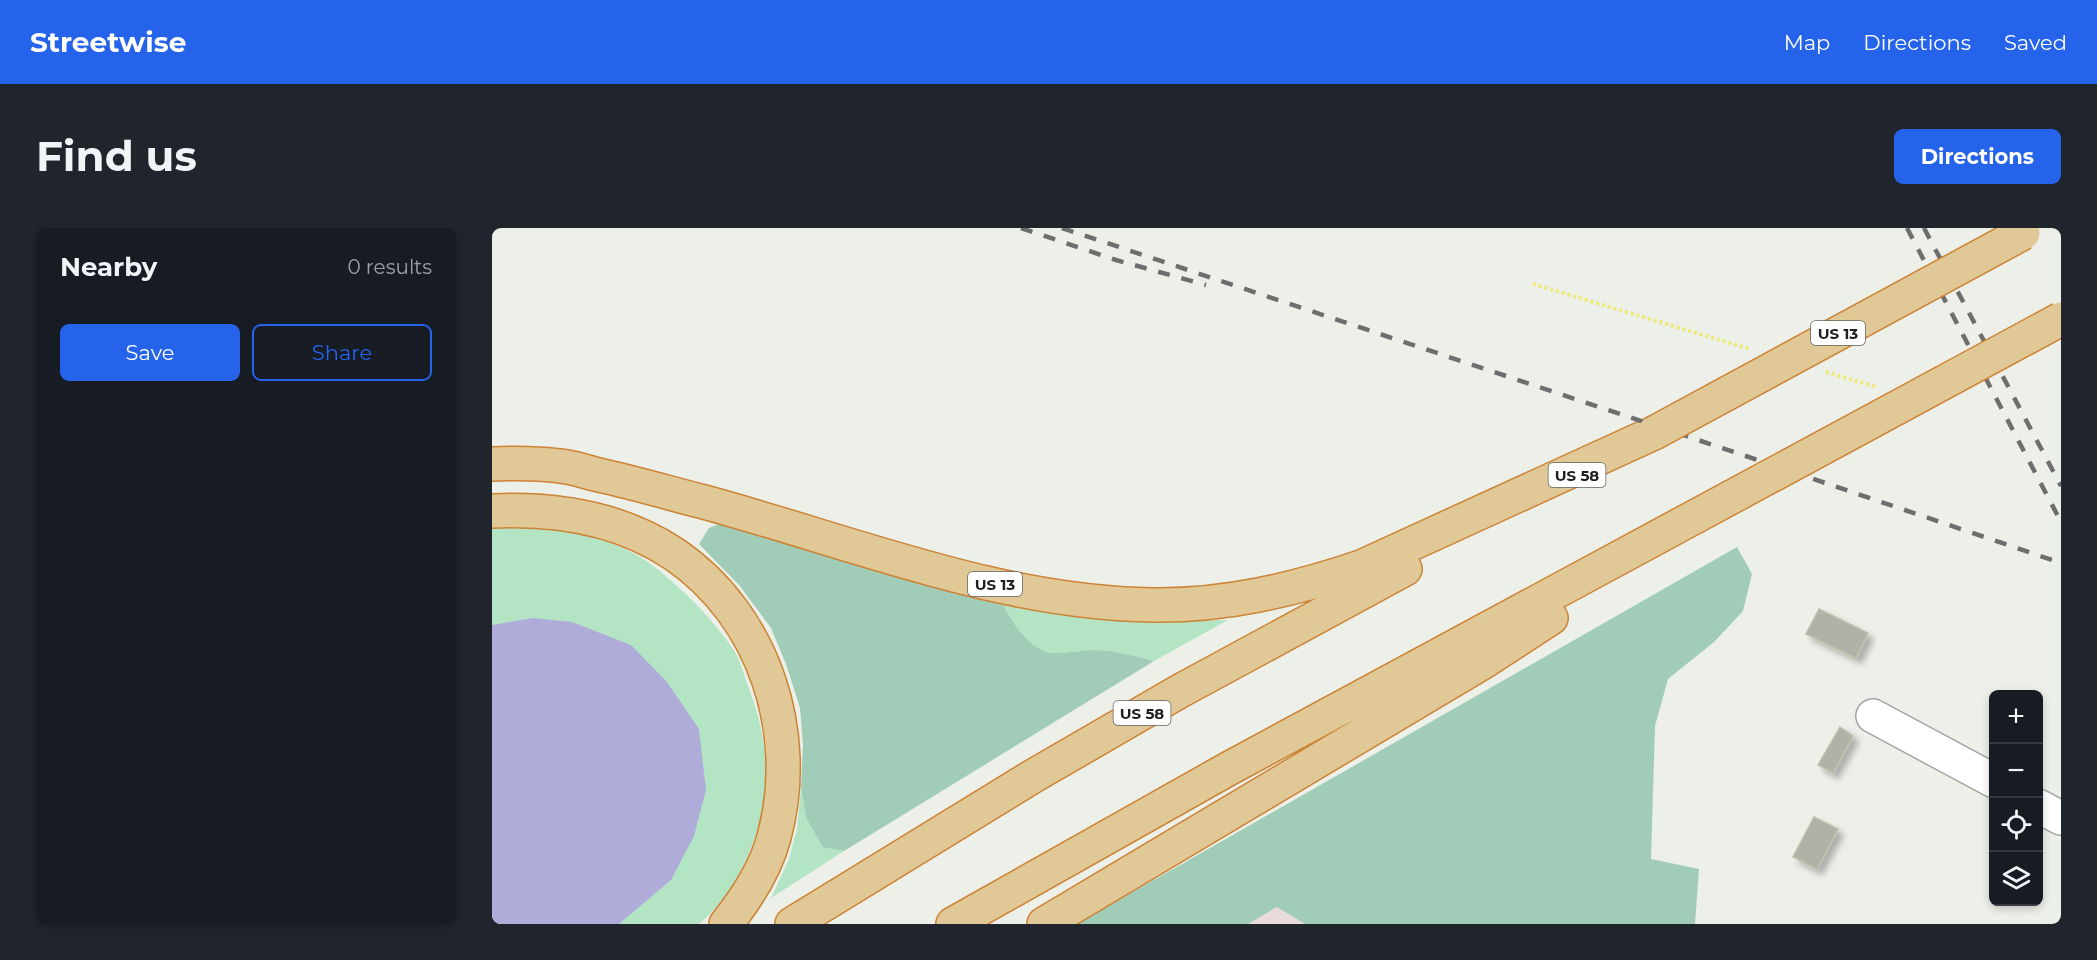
<!DOCTYPE html>
<meta charset="utf-8">
<style>
:root{--surface:#171b24;--page:#20242c;--text:#f1f3f6;--muted:#9ea1a6;--line:#363941;--accent:#2563eb}
body{margin:0;font-family:Montserrat,sans-serif;background:var(--page);color:var(--text)}
.controls{position:absolute;right:18px;bottom:18px;display:grid;overflow:hidden;border-radius:9px;box-shadow:0 3px 9px #0003}
.controls button{width:54px;height:54px;display:grid;place-items:center;padding:0;border:0;border-bottom:2px solid var(--line);background:var(--surface);color:var(--text);font:30px sans-serif}
.list{margin:0;padding:0;list-style:none}
h2{display:flex;justify-content:space-between;align-items:center;height:78px;margin:0;padding:0 24px;font-size:26px}
h2 small{font-size:20px;font-weight:400;color:var(--muted)}
.actions{display:flex;gap:12px;padding:18px 24px}
.actions a{flex:1;padding:14px 0;border:2px solid var(--accent);border-radius:9px;text-align:center;font-size:21px;color:var(--accent)}
.actions .main{background:var(--accent);color:#fff}
.icon{flex:none;width:33px;height:33px;fill:none;stroke:currentColor;stroke-width:2;stroke-linecap:round;stroke-linejoin:round}
.map{position:relative;flex:none;width:1569px;height:696px;overflow:hidden;border-radius:9px}
header{display:flex;align-items:center;gap:36px;box-sizing:border-box;height:84px;padding:0 30px;background:var(--accent);color:#fff}
header strong{font-size:28px}
nav{display:flex;gap:33px;margin-inline-start:auto;font-size:21px}
.intro{display:flex;align-items:center;justify-content:space-between;box-sizing:border-box;height:144px;padding:0 36px}
h1{margin:0;font-size:42px}
.button{padding:15px 27px;border-radius:9px;background:var(--accent);color:#fff;font-size:21px;font-weight:700}
main{display:flex;gap:36px;padding:0 36px}
aside{flex:1;background:var(--surface);border-radius:9px;box-shadow:0 3px 9px #0003}
.map>svg:first-child{display:block}
.industrial{fill:#e9dbda}
.grass{fill:#b3e5c5}
.forest{fill:#a0ccb8}
.water{fill:#b0acda}
.building{fill:#aeb2a7;stroke:#bac1ab;stroke-width:1.5;filter:url(#shadow)}
.lines{fill:none;stroke-linecap:round;stroke-linejoin:round}
.minor-casing{stroke:#a4a4a4;stroke-width:36}
.highway-casing{stroke:#cd8336;stroke-width:36}
.path{stroke:#eee97b;stroke-width:4;stroke-dasharray:3 3;stroke-linecap:butt}
.minor{stroke:#fff;stroke-width:33}
.highway{stroke:#e0c897;stroke-width:33}
.rail{stroke:#6e6e6e;stroke-width:4.5;stroke-dasharray:12 12;stroke-linecap:butt}
.highway-bridge-casing{stroke:#cd8336;stroke-width:36;stroke-linecap:butt}
.highway-bridge{stroke:#e0c897;stroke-width:33}
.labels{text-anchor:middle;dominant-baseline:central;stroke-width:4.5;stroke-linejoin:round;paint-order:stroke}
.shield{fill:#fff;stroke:#636363;stroke-width:1.5}
.shield-label{font-size:15px;font-weight:bold;fill:#202020}
</style>
<header>
<strong>Streetwise</strong>
<nav><a>Map</a><a>Directions</a><a>Saved</a></nav>
</header>
<div class="intro"><h1>Find us</h1><a class="button">Directions</a></div>
<main>
<aside>
<h2>Nearby<small>0 results</small></h2>
<ul class="list">
</ul>
<div class="actions"><a class="main">Save</a><a>Share</a></div>
</aside>
<div class="map">
<svg width="1569" height="696" viewBox="0 0 1569 696">
<defs>
<filter id="shadow"><feDropShadow dx="5.5" dy="5.5" stdDeviation="3" flood-color="#0004"/></filter>
</defs>
<rect width="100%" height="100%" fill="#ecf0e8"/>
<path class="industrial" d="M 785,679 L 813,696 L 756,696 Z"/>
<path class="grass" d="M 6,298 C 46,298 88,303 126,318 C 148,326 169,343 186,359 C 207,378 227,400 243,424 C 249,434 252,447 256,458 C 265,481 271,504 273,528 C 280,584 251,660 207,696 L 0,696 L 0,300 Z
M 511,377 L 560,385 L 634,393 L 736,392 L 662,433 C 642,428 622,422 602,422 C 590,422 566,427 555,424 C 534,417 521,395 511,377 Z
M 309,559 L 314,590 L 331,618 L 352,623 L 279,670 L 297,631 L 305,601 Z"/>
<path class="forest" d="M 229,295 L 511,377 C 521,395 534,417 555,424 C 566,427 589,422 602,422 C 622,422 642,428 662,433 L 352,623 L 331,619 L 314,590 L 309,559 L 311,517 L 308,480 L 294,436 L 279,400 L 247,357 L 207,316 L 217,300 Z
M 1245,319 L 1260,346 L 1251,383 L 1222,414 L 1176,451 L 1163,498 L 1159,631 L 1207,641 L 1203,696 L 813,696 L 785,679 L 756,696 L 585,696 Z"/>
<path class="water" d="M 41,390 L 80,394 L 139,417 L 175,454 L 207,501 L 214,562 L 202,608 L 179,652 L 127,696 L 0,696 L 0,397 Z"/>
<path class="building" d="M 1327,381 L 1376,405 L 1364,430 L 1314,406 Z
M 1348,499 L 1361,508 L 1341,545 L 1326,537 Z
M 1322,589 L 1346,601 L 1325,641 L 1301,629 Z"/>
<g class="lines">
<g class="minor-casing">
<path id="minor" d="M 1381,488 L 1502,553
M 1546,578 L 1569,590"/>
</g>
<g class="highway-casing">
<path id="highway" d="M 0,236 C 23,235 45,235 68,238 C 81,239 94,244 107,247 C 143,255 177,265 212,274 C 360,314 507,375 661,377 C 733,378 801,362 869,339 L 1162,205
M 0,283 C 64,280 128,290 182,326 C 273,388 310,506 282,609 C 274,640 254,671 234,696
M 300,696 L 543,547 L 688,463 L 913,341
M 461,696 L 736,541 L 1247,265
M 552,696 L 993,433 L 1059,390"/>
</g>
<path class="path" d="M 1041,56 L 1258,121
M 1334,144 L 1384,159"/>
<use href="#minor" class="minor"/>
<use href="#highway" class="highway"/>
<path class="rail" d="M 529,0 L 624,32 L 714,57
M 570,0 L 1242,224 L 1569,335
M 1415,0 L 1569,294
M 1432,0 L 1569,258"/>
<g class="highway-bridge-casing">
<path id="highway-bridge" d="M 1162,205 L 1531,5
M 1247,265 L 1569,91"/>
</g>
<use href="#highway-bridge" class="highway-bridge"/>
</g>
<g class="labels">
<g class="shield">
<rect x="1319" y="93" width="54" height="24" rx="4.5"/>
<rect x="1056.5" y="235" width="57" height="24" rx="4.5"/>
<rect x="476" y="344" width="54" height="24" rx="4.5"/>
<rect x="621.5" y="473" width="57" height="24" rx="4.5"/>
</g>
<g class="shield-label">
<text x="1346" y="105">US 13</text>
<text x="1085" y="247">US 58</text>
<text x="503" y="356">US 13</text>
<text x="650" y="485">US 58</text>
</g>
</g>
</svg>
<div class="controls">
<button>+</button>
<button>−</button>
<button><svg class="icon" aria-label="locate" viewBox="0 0 24 24"><circle cx="12" cy="12" r="6"/><path d="M12 2v4M12 18v4M2 12h4M18 12h4"/></svg></button>
<button><svg class="icon" aria-label="layers" viewBox="0 0 24 24"><path d="M12 4l9 5-9 5-9-5zM3 14l9 5 9-5"/></svg></button>
</div>
</div>
</main>
